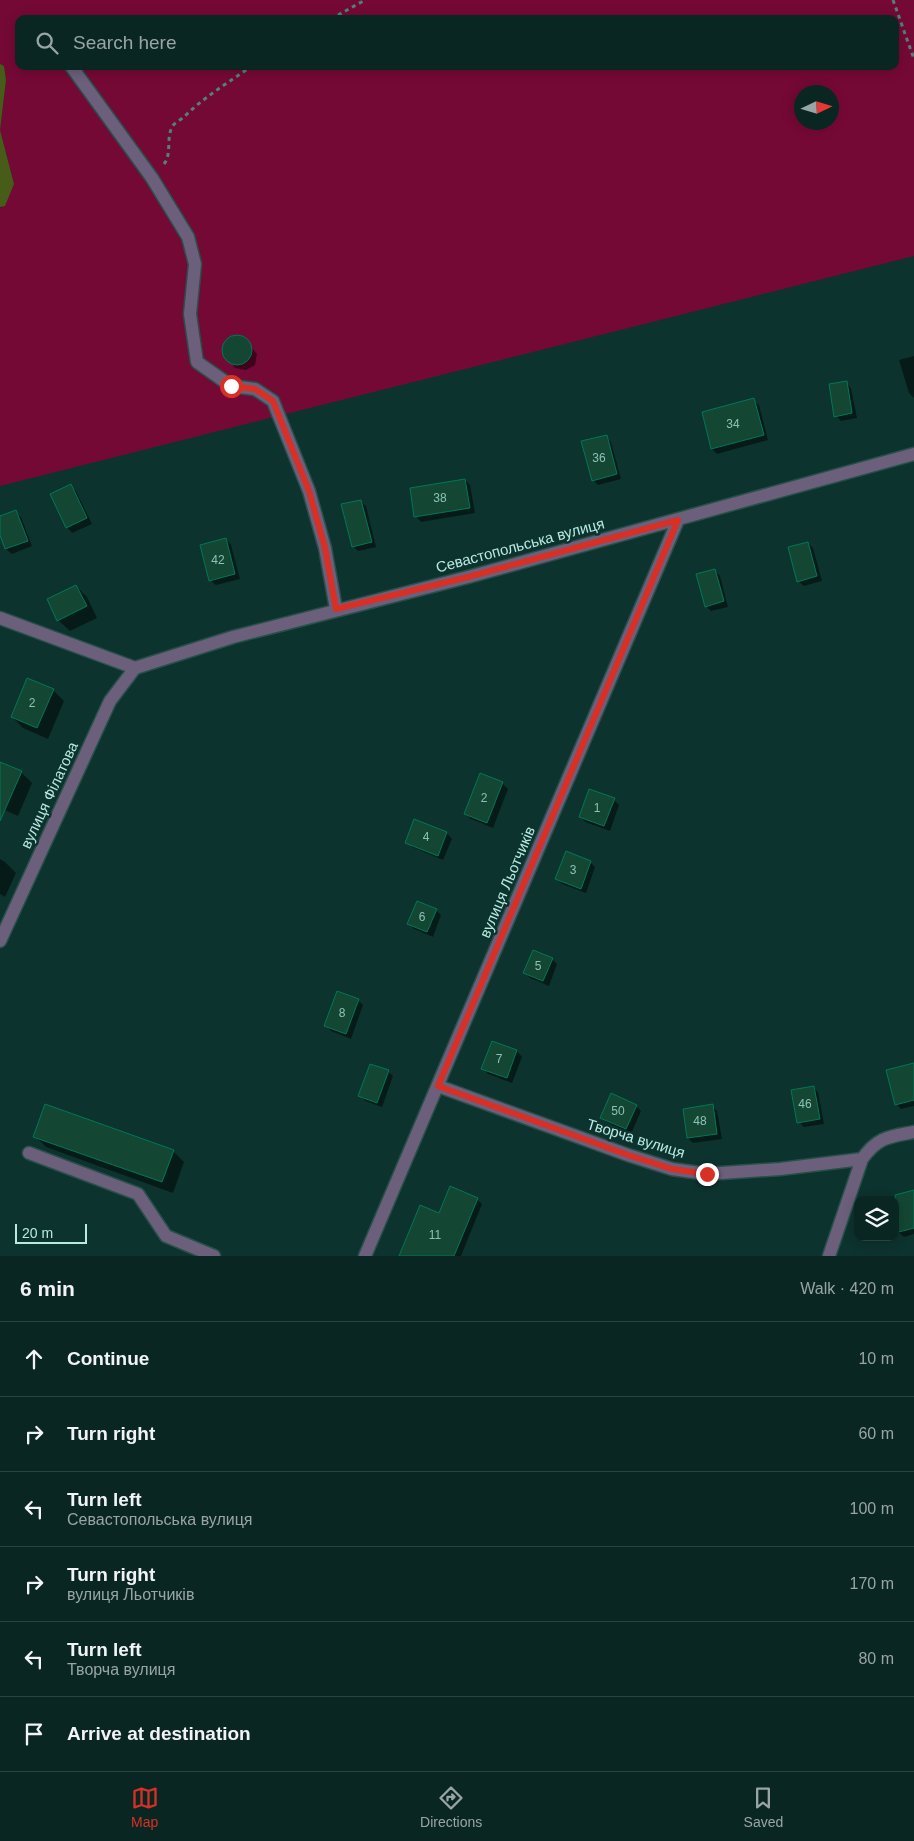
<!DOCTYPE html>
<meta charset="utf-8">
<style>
:root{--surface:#0a2622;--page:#18322f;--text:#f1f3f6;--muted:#99a5a5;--line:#2a4340;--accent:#d93025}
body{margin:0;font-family:Arial,sans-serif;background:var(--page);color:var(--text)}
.controls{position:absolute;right:15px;bottom:15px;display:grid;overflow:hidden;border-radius:10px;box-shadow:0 2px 12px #0003}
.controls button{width:45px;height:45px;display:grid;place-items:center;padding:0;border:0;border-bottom:1px solid var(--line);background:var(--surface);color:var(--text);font:25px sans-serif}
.compass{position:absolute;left:794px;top:85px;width:45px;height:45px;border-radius:50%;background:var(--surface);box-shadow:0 2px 12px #0003;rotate:86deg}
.scale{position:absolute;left:15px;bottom:12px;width:72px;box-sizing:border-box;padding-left:5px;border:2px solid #b7eae2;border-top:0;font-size:14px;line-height:18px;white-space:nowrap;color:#b7eae2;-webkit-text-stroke:4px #0d332e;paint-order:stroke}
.stop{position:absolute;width:15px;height:15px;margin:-11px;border:4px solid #d93025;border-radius:50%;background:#fff}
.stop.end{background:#d93025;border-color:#fff;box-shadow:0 1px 5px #0008}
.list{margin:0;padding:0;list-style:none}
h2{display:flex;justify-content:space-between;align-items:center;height:65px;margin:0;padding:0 20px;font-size:21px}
h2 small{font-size:16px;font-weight:400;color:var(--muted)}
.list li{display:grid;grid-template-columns:32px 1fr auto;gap:15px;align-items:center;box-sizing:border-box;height:75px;padding:0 20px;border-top:1px solid var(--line)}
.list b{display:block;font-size:19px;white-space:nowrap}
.list p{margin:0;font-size:16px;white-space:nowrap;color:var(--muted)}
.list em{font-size:16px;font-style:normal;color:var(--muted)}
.icon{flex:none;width:28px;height:28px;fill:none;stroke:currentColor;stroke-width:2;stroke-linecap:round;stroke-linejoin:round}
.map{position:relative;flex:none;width:914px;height:1256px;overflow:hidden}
.search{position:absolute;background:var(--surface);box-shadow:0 2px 12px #0003;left:15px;right:15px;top:15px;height:55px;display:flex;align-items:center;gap:12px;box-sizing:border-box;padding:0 18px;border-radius:10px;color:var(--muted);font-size:19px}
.sheet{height:515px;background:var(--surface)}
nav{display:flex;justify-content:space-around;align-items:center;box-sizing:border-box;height:70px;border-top:1px solid var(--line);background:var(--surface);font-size:14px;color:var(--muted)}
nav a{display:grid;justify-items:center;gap:2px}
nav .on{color:var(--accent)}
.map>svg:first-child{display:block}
.green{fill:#750935;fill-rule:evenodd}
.water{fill:#475c18}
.shadow{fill:#0007}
.building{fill:#134734;stroke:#007856}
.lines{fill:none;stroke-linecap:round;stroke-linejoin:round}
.lane-casing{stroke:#28504b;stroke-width:15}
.street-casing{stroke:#28504b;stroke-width:15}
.path{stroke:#54807a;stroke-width:3;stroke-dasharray:4 4;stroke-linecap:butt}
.lane{stroke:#6c5f7c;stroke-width:12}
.street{stroke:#6c5f7c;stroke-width:12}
.route{stroke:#d93025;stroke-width:6}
.labels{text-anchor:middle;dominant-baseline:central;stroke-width:5;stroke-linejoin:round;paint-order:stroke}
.number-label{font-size:12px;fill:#8ec1b6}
.street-label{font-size:15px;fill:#b7eae2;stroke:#0d332e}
</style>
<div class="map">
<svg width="914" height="1256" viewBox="0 0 914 1256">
<rect width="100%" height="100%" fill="#0d332e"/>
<path class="green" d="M 0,0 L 914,0 L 914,256 L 0,486 L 0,208 L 5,205 L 14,184 L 0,130 L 6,80 L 4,66 L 0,64 ZM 19,19 L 895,19 L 895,66 L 19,66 ZM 802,92 L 832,92 L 832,122 L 802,122 Z"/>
<path class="water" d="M 0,64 L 4,66 L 6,80 L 0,130 L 14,184 L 5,206 L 0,207 Z"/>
<path class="shadow" d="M 234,336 L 245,339 L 257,354 L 255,365 L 246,370 L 235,368 L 223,353 L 225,342 Z
M 914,356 L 914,398 L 909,393 L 899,360 Z
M 846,382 L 851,388 L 857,418 L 841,421 L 836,416 Z
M 753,400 L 759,405 L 768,440 L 717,454 L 712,449 L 703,413 Z
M 606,436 L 611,442 L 621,479 L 598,485 L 593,480 Z
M 465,480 L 470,485 L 475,513 L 421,522 L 416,516 Z
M 71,486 L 76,491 L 92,524 L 72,533 L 67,527 Z
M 360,501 L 366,506 L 376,547 L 358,551 L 353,546 Z
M 15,511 L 21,517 L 32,546 L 12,554 L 6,549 L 0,531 L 0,518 Z
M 226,539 L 231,545 L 240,579 L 216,585 L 210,580 Z
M 808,543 L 813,548 L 822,581 L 804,586 L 798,581 Z
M 715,571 L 720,576 L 728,607 L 711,611 L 706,606 Z
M 76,586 L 87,597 L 97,618 L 70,631 L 58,620 L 48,600 Z
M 28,679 L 53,690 L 64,701 L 48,739 L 23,728 L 12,717 Z
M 0,763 L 21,772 L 32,783 L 18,816 L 0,808 Z
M 502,783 L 508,789 L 493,828 L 471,819 L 465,814 Z
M 614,800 L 619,805 L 610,831 L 585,822 L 580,816 Z
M 415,821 L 447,833 L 452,839 L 443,860 L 412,847 L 407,842 Z
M 0,859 L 5,862 L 16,873 L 5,897 L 0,894 Z
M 590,862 L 595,867 L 586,893 L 562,884 L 557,879 Z
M 436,910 L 441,915 L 433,937 L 414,929 L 409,924 Z
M 552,959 L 557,964 L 549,986 L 530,978 L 525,973 Z
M 358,1000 L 363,1005 L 351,1039 L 331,1031 L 326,1026 Z
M 492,1042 L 517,1051 L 522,1057 L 512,1083 L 488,1074 L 483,1068 Z
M 914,1065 L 914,1106 L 901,1109 L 896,1104 Z
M 388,1071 L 393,1076 L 382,1107 L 365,1101 L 360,1095 Z
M 813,1087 L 818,1092 L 824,1124 L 804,1127 L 799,1122 Z
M 636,1106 L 641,1111 L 631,1134 L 607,1122 L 601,1117 Z
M 712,1106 L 717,1111 L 722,1139 L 693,1143 L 688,1138 L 684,1110 Z
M 35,1136 L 173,1151 L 184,1162 L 173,1193 L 46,1147 Z
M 913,1192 L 914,1234 L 904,1237 L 898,1232 L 895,1200 L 891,1200 L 890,1197 Z
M 477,1199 L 482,1204 L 461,1256 L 401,1256 L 440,1215 Z"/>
<path class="building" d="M222 350a15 15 0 1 1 30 0a15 15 0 1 1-30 0Z
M 847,381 L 852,413 L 834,417 L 829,384 Z
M 754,398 L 764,435 L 711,449 L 702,412 Z
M 607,435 L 617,474 L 592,481 L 581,441 Z
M 465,479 L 470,508 L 414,517 L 410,488 Z
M 71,484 L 87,518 L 66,528 L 50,494 Z
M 361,500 L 372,542 L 352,547 L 341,504 Z
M 16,510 L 28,541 L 5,549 L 0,535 L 0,516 Z
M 226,538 L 235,574 L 209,581 L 200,545 Z
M 808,542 L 817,576 L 797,582 L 788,547 Z
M 715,569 L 724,601 L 705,607 L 696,574 Z
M 76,585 L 87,606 L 57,621 L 47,599 Z
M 27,678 L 54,689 L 37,728 L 11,717 Z
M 0,762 L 22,771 L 0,821 Z
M 480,773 L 503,782 L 487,823 L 464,814 Z
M 589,789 L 615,798 L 604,826 L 579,817 Z
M 414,819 L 447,832 L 438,856 L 405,843 Z
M 566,851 L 591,861 L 581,889 L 555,879 Z
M 417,901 L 437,909 L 427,932 L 407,924 Z
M 533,950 L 553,958 L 543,981 L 523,973 Z
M 337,991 L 359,999 L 346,1034 L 324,1026 Z
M 492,1041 L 517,1050 L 507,1078 L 481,1069 Z
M 914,1063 L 914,1100 L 895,1105 L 886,1070 Z
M 370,1064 L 389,1070 L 377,1103 L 358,1096 Z
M 814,1086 L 820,1119 L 797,1123 L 791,1090 Z
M 611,1093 L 637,1105 L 626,1129 L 600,1118 Z
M 45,1104 L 174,1150 L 162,1182 L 33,1137 Z
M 713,1104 L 717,1134 L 687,1138 L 683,1109 Z
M 450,1186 L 478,1198 L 454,1256 L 399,1256 L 420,1205 L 439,1213 Z
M 914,1190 L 914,1228 L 895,1233 L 895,1195 Z"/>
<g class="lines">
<g class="lane-casing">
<path id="lane" d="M 71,66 L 152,178 L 188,237 L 195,264 L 190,314 L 197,362 L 231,386 L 255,389 L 273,401 L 309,491 L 325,548 L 336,609
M 0,618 L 135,668
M 29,1153 L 138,1194 L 166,1236 L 214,1256"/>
</g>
<g class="street-casing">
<path id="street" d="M 0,941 L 110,701 L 135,668 L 233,637 L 468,577 L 914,454
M 438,1086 L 628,1155 L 672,1169 L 707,1174 L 780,1169 L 862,1159
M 365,1256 L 678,520
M 829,1256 L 862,1159 C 878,1137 888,1137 914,1132"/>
</g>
<path class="path" d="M 893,0 L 914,59
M 331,19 L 365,0
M 164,164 C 172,154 166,139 172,127 C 174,123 180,120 184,117 C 204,97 229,82 252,66"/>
<use href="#lane" class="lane"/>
<use href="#street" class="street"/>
</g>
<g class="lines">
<path class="route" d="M 231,386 L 255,389 L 273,401 L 309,491 L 325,548 L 336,609 L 468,577 L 678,520 L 438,1086 L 628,1155 L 672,1169 L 707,1174"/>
</g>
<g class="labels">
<g class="number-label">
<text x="733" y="424">34</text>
<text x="599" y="458">36</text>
<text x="440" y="498">38</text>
<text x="218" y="560">42</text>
<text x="32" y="703">2</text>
<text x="484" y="798">2</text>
<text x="597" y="808">1</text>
<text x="426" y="837">4</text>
<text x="573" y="870">3</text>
<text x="422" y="917">6</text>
<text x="538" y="966">5</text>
<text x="342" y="1013">8</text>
<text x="499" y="1059">7</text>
<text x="805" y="1104">46</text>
<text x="618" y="1111">50</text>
<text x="700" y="1121">48</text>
<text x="435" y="1235">11</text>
</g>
<g class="street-label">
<text transform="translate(520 545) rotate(-15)">Севастопольська вулиця</text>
<text transform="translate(49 795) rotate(-65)">вулиця Філатова</text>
<text transform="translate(507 882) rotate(-67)">вулиця Льотчиків</text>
<text transform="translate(636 1138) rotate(17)">Творча вулиця</text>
</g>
</g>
</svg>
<div class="controls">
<button><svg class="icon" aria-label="layers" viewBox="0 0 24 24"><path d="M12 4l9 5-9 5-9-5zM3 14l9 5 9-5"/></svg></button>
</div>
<svg class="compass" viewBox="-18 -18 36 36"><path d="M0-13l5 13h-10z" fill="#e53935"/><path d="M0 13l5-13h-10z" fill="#99a5a5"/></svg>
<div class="scale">20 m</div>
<div class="stop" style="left:231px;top:386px"></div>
<div class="stop end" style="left:707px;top:1174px"></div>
<div class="search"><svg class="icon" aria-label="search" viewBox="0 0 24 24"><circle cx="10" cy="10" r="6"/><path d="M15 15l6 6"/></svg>Search here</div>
</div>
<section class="sheet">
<h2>6 min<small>Walk · 420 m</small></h2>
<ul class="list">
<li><svg class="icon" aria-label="ahead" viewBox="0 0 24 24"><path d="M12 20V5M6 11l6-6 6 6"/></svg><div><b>Continue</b></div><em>10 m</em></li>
<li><svg class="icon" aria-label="right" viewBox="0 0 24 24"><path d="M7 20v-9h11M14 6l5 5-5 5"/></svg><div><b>Turn right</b></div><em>60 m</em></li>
<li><svg class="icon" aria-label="left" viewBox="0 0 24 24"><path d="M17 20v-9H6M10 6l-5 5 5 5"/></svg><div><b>Turn left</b><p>Севастопольська вулиця</p></div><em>100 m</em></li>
<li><svg class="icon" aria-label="right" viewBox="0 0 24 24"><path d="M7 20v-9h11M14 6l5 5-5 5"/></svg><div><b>Turn right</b><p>вулиця Льотчиків</p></div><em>170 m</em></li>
<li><svg class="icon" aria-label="left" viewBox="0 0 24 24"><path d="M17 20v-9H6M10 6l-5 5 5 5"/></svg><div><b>Turn left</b><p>Творча вулиця</p></div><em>80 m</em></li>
<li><svg class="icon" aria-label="arrive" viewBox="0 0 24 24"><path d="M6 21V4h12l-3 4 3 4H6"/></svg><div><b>Arrive at destination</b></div></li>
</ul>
</section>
<nav>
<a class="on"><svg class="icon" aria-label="map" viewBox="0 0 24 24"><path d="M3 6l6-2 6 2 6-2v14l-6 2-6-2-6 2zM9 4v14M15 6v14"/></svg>Map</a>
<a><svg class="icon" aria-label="directions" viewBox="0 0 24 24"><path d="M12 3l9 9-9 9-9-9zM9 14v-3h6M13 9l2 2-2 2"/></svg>Directions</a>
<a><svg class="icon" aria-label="saved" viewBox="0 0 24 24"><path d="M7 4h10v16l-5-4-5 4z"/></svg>Saved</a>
</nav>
